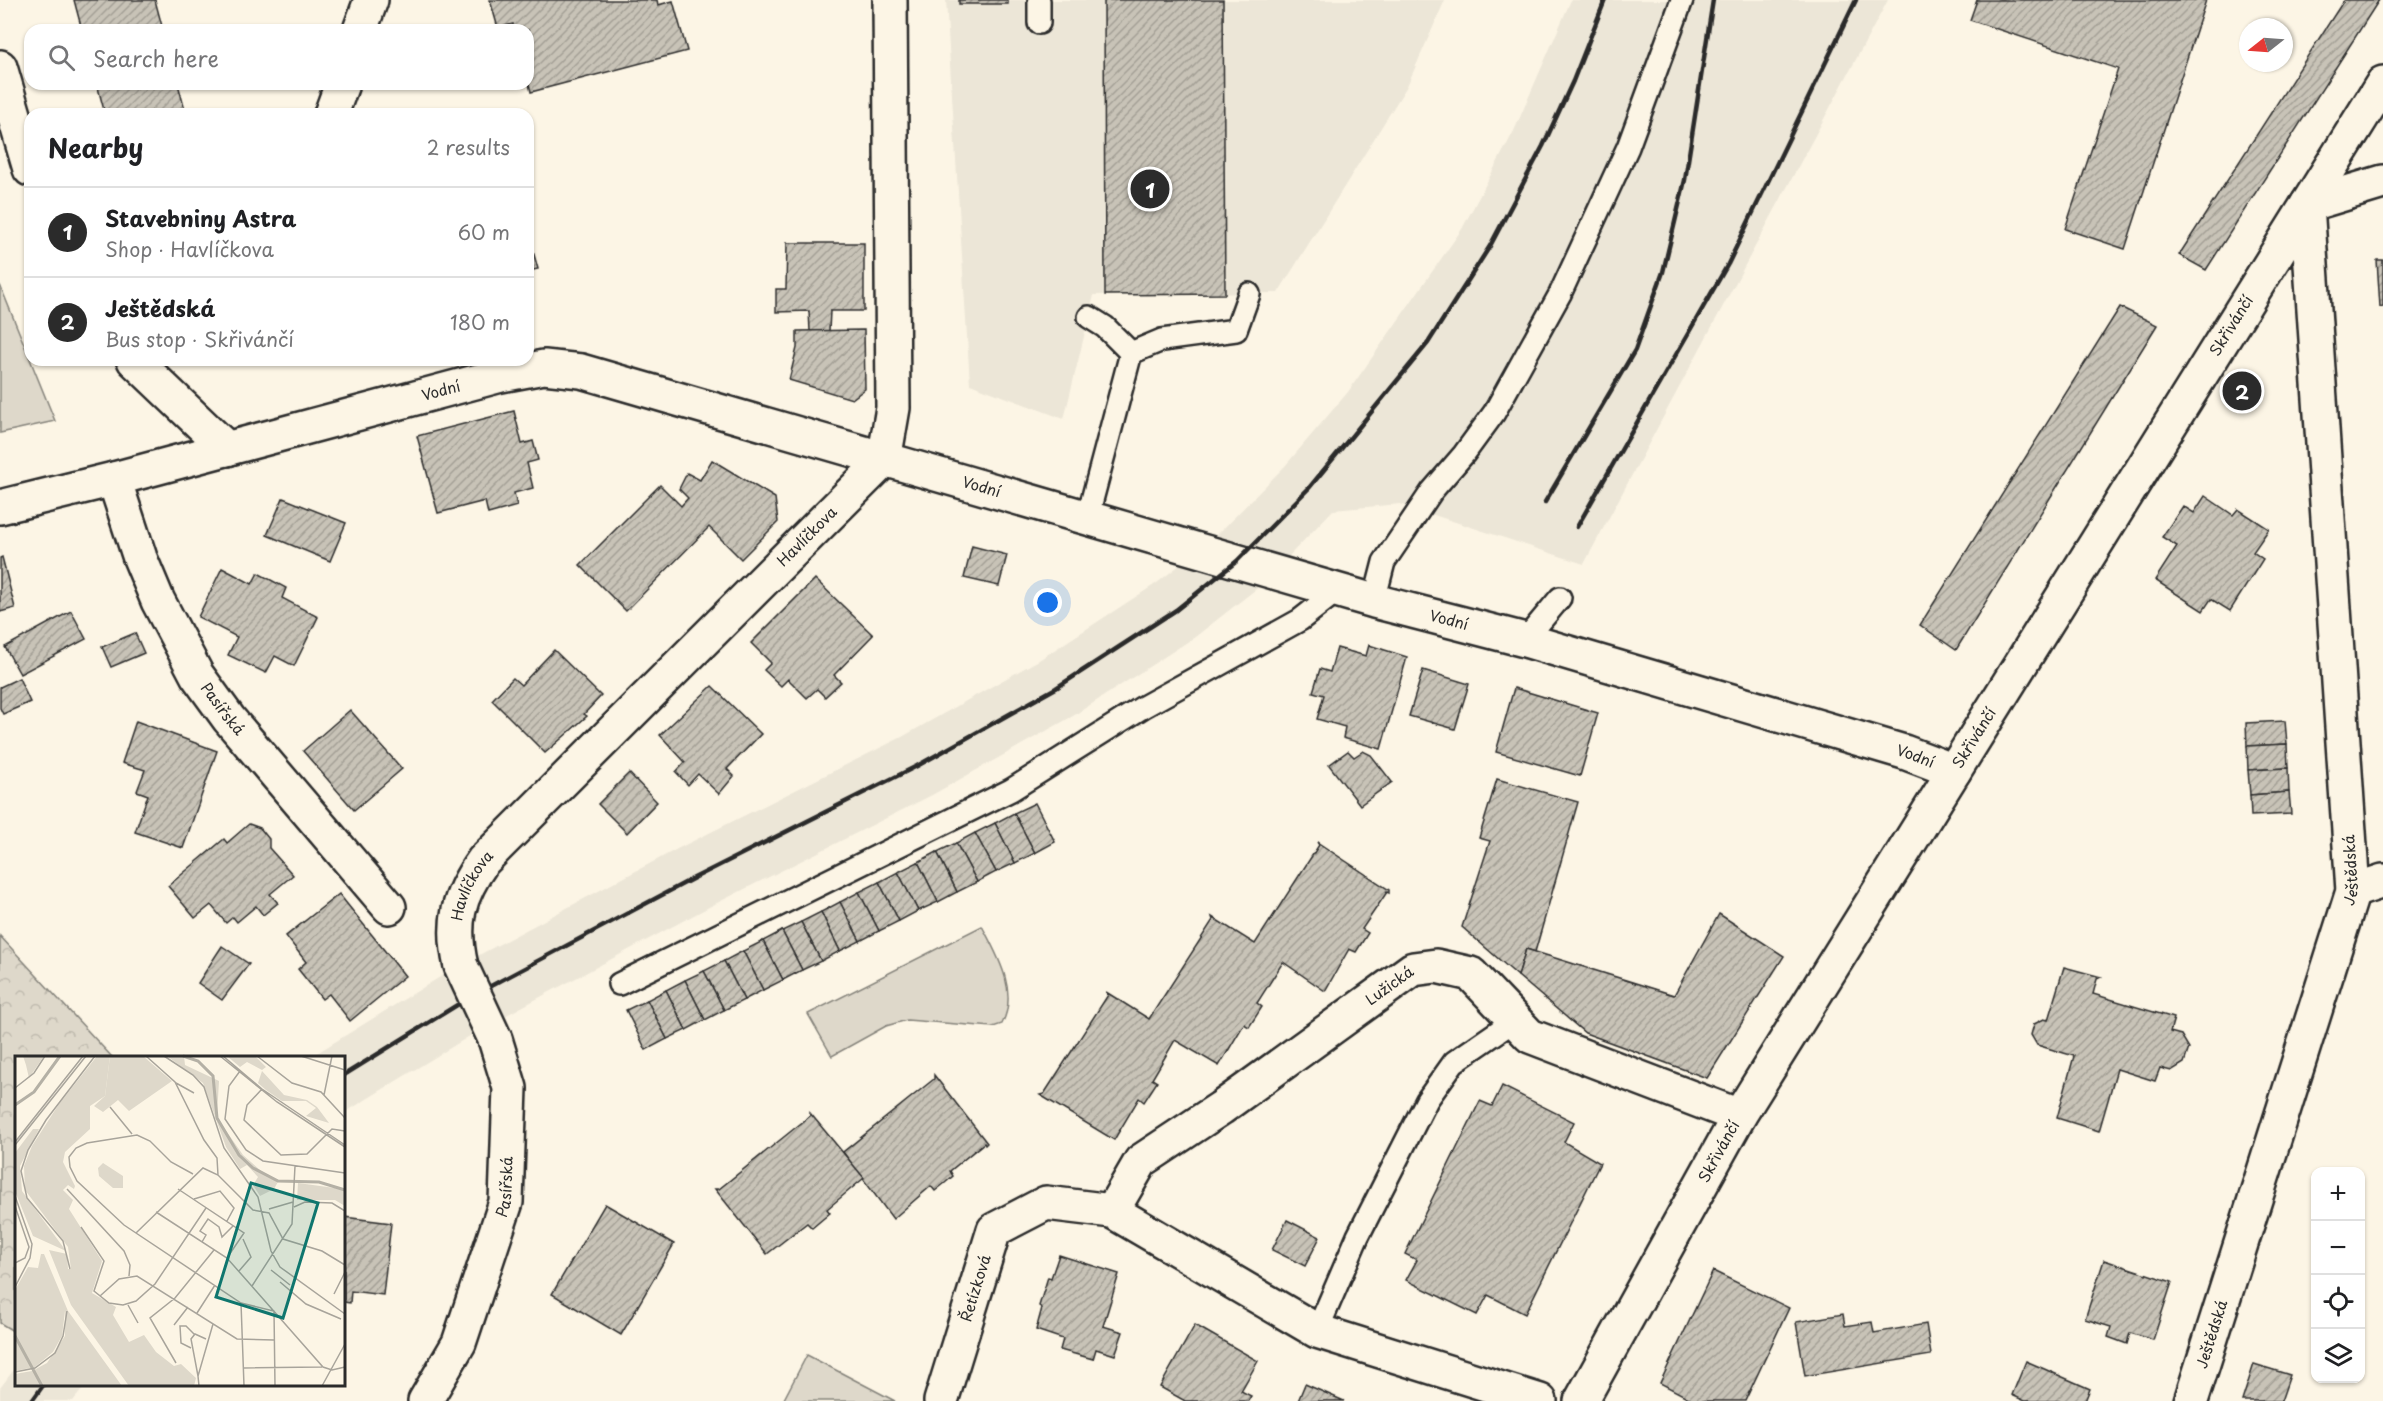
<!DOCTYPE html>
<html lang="en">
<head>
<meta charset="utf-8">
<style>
	:root { --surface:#fff; --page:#f6f6f6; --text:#202124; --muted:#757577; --line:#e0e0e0; --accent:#2b2b2b }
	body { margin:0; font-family:"Playpen Sans",sans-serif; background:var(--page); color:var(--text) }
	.controls { position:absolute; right:18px; bottom:18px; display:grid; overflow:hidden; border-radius:12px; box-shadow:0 2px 4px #0004 }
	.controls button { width:54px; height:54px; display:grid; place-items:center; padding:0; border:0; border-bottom:2px solid var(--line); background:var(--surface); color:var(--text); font:30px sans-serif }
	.compass { position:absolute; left:2239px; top:18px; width:54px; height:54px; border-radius:50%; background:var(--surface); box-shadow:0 2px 4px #0004; rotate:253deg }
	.you { position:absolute; left:1048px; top:603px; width:21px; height:21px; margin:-15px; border:4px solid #fff; border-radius:50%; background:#1a73e8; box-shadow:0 0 0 9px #1a73e833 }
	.badge { display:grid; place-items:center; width:39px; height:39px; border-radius:50%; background:var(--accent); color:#fff; font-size:20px; font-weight:700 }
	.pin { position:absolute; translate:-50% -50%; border:3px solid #fff; box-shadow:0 2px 6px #0006 }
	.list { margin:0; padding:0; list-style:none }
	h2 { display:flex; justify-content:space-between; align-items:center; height:78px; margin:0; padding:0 24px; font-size:26px }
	h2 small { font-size:20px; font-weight:400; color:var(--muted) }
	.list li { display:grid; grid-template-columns:39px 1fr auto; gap:18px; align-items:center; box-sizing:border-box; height:90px; padding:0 24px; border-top:2px solid var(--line) }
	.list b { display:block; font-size:22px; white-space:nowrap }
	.list p { margin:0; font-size:20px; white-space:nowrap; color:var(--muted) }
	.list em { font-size:20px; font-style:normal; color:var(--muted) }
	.icon { flex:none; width:33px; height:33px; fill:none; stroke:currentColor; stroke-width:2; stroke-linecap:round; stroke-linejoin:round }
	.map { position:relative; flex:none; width:2383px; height:1401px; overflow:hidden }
	.search { position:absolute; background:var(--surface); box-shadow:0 2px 4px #0004; left:24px; top:24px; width:510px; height:66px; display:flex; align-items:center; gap:15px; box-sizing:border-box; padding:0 21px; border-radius:18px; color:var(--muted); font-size:22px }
	.panel { position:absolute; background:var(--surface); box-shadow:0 2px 4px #0004; left:24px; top:108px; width:510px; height:258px; border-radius:18px }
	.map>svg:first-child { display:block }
	.built { fill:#ece6d7 }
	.forest { fill:url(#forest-crowns); stroke:#84827a; stroke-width:1.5 }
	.green { fill:#ded8ca; stroke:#84827a; stroke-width:1.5 }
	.building { fill:url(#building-hatch); stroke:#2b2b2b; stroke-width:1.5 }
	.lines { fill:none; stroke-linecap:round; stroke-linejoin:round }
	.lane-casing { stroke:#2b2b2b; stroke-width:26 }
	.street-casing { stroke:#2b2b2b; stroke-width:38 }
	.lane { stroke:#fcf5e5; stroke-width:21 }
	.street { stroke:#fcf5e5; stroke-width:33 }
	.rail { stroke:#2b2b2b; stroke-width:4.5 }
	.street-bridge-casing { stroke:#2b2b2b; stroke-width:38; stroke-linecap:butt }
	.street-bridge { stroke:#fcf5e5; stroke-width:33 }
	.labels { text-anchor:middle; stroke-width:6; stroke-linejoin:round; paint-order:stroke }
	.street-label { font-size:15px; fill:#2b2b2b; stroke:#fcf5e5 }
	.inset-river { fill:none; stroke:#b4b0a5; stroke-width:3 }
	.inset-road { fill:none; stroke:#a8a49b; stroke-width:1.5 }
	.view { fill:#0f766e; fill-opacity:0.15; stroke:#0f766e; stroke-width:3 }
	.inset-edge { fill:none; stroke:#2b2b2b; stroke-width:3 }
</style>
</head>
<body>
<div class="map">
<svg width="2383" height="1401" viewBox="0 0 2383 1401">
	<defs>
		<pattern id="forest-crowns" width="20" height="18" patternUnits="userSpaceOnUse" patternTransform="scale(1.5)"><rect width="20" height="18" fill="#ded8ca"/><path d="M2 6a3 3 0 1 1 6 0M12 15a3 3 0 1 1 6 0" fill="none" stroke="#bfbaae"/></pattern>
		<pattern id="building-hatch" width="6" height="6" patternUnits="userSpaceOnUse" patternTransform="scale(1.5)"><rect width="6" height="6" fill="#c8c3b7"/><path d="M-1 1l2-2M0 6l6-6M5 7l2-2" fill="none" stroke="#a39f95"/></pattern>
	</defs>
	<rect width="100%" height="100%" fill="#fcf5e5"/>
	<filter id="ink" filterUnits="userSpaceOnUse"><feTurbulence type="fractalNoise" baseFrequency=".0167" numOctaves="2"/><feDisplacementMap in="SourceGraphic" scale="12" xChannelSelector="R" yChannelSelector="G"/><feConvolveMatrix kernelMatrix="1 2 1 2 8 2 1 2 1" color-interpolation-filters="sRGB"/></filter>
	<g filter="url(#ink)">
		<g class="built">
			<path d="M946,0H1445L1407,86L1278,293L1094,295L1064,419L970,384Z"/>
			<path d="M1571,0H1888L1584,564L1400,504L1333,510L1260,586L1195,637L1073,716L932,795L709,907L486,1026L344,1113V1058H309L453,969L679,848L902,737L1039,660L1157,583L1215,537L1285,466L1348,392L1462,229L1514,131Z"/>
			<path d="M16,1367V1384L86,1385L73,1401H0V1388Z"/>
		</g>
		<path class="forest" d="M0,936L112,1057L16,1058V1333L0,1323Z"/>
		<g class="green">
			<path d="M0,285L55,421L0,433Z"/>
			<path d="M982,926C997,955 1019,991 1002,1024L993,1027L907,1020L886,1026L832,1056L808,1014Z"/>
			<path d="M807,1355L895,1401H783Z"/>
		</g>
		<g class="building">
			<path d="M74,0H155L163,30H82Z"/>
			<path d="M490,0H657L658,5L673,1L687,51L531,92L528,80V30H514L513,24L498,28Z"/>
			<rect x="959" y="0" width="49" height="4"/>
			<path d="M1104,0H1223L1225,294L1105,295Z"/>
			<path d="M1977,0H2206L2125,249L2065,229L2118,69L1970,20Z"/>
			<path d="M2344,0H2379L2206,270L2179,255Z"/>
			<path d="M97,84H178L186,114H105Z"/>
			<path d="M528,233L538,269L528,271Z"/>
			<path d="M787,243H864V311H830L829,331H810L809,311L776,312V289H786Z"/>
			<path d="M2377,260H2383V306L2380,307Z"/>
			<path d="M2120,307L2157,325L1956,650L1920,625Z"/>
			<path d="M864,330L865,389L852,399L789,380L797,348V331Z"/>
			<path d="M514,411L522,444L533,441L538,460L527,463L533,488L514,493L517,506L488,514L485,501L438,513L417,436Z"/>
			<path d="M712,460L775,498L778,522L741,559L709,527L626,611L580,565L660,485L681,506L688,498L679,489L687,473L700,480Z"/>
			<path d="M2205,496L2233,515L2238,509L2269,529L2253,552L2263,559L2230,611L2211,599L2203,611L2155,580L2177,546L2162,537L2183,506L2194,513Z"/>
			<path d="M283,498L346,523L330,561L267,535Z"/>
			<path d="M972,546L1007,555L999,586L964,578Z"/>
			<path d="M2,557L15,608L0,612V558Z"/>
			<path d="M222,568L252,584L258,573L286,588L282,598L318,617L294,666L275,656L266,673L228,655L237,637L198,617Z"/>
			<path d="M815,579L873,635L834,675L841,682L825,697L817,689L807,698L788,679L781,686L764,670L771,663L751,643Z"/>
			<path d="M71,611L86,639L20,674L5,647Z"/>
			<path d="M135,633L144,653L111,667L102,647Z"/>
			<path d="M1369,645L1407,657L1381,749L1343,738L1345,727L1317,719L1324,695L1313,692L1320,669L1330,672L1337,648L1366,656Z"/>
			<path d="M554,650L601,696L584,714L587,716L545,753L492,700L513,678L521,685Z"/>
			<path d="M1423,670L1469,684L1455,729L1409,716Z"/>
			<path d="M19,678L30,702L3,714L0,708V687Z"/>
			<path d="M712,686L761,734L727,769L734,776L719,794L698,774L688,785L676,772L685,762L660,735Z"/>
			<path d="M1514,688L1598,713L1580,776L1496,752Z"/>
			<path d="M350,710L402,769L354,810L303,751Z"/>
			<path d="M136,721L217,751L183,848L135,832L148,795L137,791L145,770L122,763Z"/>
			<path d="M2285,721L2287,744L2247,746L2246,723Z"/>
			<path d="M2287,744L2288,768L2248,770L2247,746Z"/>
			<path d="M1348,751L1354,757L1363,751L1371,755L1392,782L1360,805L1329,765Z"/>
			<path d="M2288,768L2289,792L2250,795L2248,770Z"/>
			<path d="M629,773L657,802L627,833L598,804Z"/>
			<path d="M1497,779L1578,802L1535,952L1526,949L1518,976L1462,927L1490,841L1479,838Z"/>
			<path d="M2289,792L2291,814L2251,816L2250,795Z"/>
			<path d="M1035,803L1055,842L1035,853L1014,813Z"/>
			<path d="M1014,813L1035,853L1015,863L995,823Z"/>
			<path d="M995,823L1015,863L996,872L975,833Z"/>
			<path d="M249,824L260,828L269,839V848L293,875L270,894L278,903L263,915L256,906L237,922L233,917L226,923L211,905L195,918L168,886L224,839L227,843Z"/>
			<path d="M975,833L996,872L977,882L956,843Z"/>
			<path d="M1317,842L1389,890V893L1387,892L1362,929L1368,933L1356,952L1349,949L1325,991L1283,962L1257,1003L1262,1007L1249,1027L1244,1024L1219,1066L1175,1040L1152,1079L1157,1082L1144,1102L1139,1098L1114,1140L1040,1095L1044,1094L1108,995L1106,992L1149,1019L1213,920L1212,917L1255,944L1319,845Z"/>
			<path d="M956,843L977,882L957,892L937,852Z"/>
			<path d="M937,852L957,892L938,902L918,862Z"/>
			<path d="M918,862L938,902L918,911L898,872Z"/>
			<path d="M898,872L918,911L899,921L879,882Z"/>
			<path d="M879,882L899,921L879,931L859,892Z"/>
			<path d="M859,892L879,931L860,941L840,902Z"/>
			<path d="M339,894L405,976L350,1021L329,994L322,999L298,969L306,962L286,936Z"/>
			<path d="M840,902L860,941L840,951L821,912Z"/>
			<path d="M821,912L840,951L821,961L801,922Z"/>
			<path d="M1719,914L1784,956L1707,1078L1585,1033L1518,976L1526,949L1674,995Z"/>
			<path d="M801,922L821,961L802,970L782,931Z"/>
			<path d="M782,931L802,970L783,980L763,941Z"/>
			<path d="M763,941L783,980L763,990L743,951Z"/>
			<path d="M222,946L249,964L222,1000L198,983Z"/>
			<path d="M743,951L763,990L744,1000L724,961Z"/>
			<path d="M724,961L744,1000L724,1010L704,971Z"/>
			<path d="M2064,967L2101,977L2097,979L2093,994L2174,1018L2170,1032L2181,1035L2189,1048L2184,1063L2171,1071L2160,1068L2155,1081L2117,1069L2099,1131L2057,1118L2074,1056L2037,1045L2031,1035L2034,1024L2044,1019L2048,1020Z"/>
			<path d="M704,971L724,1010L705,1020L685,980Z"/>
			<path d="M685,980L705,1020L686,1030L666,990Z"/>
			<path d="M666,990L686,1030L667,1039L647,1000Z"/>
			<path d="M647,1000L667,1039L646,1050L626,1010Z"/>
			<path d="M934,1075L987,1143L985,1145L984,1143L950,1171L953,1176L945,1183L935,1191L931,1186L893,1219L843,1152L934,1079Z"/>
			<path d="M1502,1086L1574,1122L1564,1142L1600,1163L1525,1314L1488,1295L1477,1315L1406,1280L1417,1260L1405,1254L1480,1101L1492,1106Z"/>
			<path d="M810,1113L864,1178L827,1209L830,1213L812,1228L807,1223L767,1254L715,1189H719L810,1116Z"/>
			<path d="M605,1204L674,1244L621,1335L552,1294Z"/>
			<path d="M344,1217L391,1223L383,1295L351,1291L350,1303L344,1302Z"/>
			<path d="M1287,1220L1320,1237L1305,1266L1272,1250Z"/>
			<path d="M1059,1255L1119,1274L1103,1326L1123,1332L1115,1355L1096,1349L1093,1359L1060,1350L1063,1339L1036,1330L1042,1308L1039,1306L1048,1277L1051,1278Z"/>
			<path d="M2104,1260L2172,1282L2153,1340L2130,1333L2127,1344L2108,1337L2111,1327L2085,1319Z"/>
			<path d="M1713,1271L1789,1308L1745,1401H1688L1689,1398L1660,1383Z"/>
			<path d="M1843,1314L1845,1326L1872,1322L1874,1333L1926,1324L1931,1355L1805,1376L1796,1322Z"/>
			<path d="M1195,1325L1258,1361L1241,1391L1251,1396L1248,1401H1185L1160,1387Z"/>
			<path d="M2026,1361L2090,1389L2085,1401H2025L2012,1395Z"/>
			<path d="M2254,1364L2290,1375L2281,1401H2242Z"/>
			<path d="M1305,1384L1344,1401H1298Z"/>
		</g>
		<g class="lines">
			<defs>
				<g id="lane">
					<path d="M1039,23V0"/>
					<path d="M1089,317L1105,327L1131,353"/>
					<path d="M1087,519L1131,353L1162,340L1236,330L1249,294"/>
					<path d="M1374,601L1384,562L1432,491L1464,454L1494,413L1560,294L1628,147L1682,0"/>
					<path d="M1525,640L1560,598"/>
					<path d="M619,984L1011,790L1143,707L1300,620L1337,591"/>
					<path d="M1317,1331L1358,1236L1427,1100L1454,1062L1515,1020"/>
				</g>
				<g id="street">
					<path d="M360,30L371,0"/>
					<path d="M0,67L30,169"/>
					<path d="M331,114L342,84"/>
					<path d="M134,360L227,449"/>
					<path id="s1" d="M114,479L140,558L158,601L197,675L229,719L389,907"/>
					<path id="s2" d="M0,507L114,479L501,375L544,367L581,371L1374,601L1525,640L1904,752L1954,771"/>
					<path d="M2353,891L2383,881"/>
					<path id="s3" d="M461,966C451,923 458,896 483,861L884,460L893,408L890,0"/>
					<path id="s4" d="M1112,1211L1141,1161L1221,1108L1413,969L1436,966L1471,974L1530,1036L1739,1116"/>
					<path id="s5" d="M425,1401L459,1343L506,1202L510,1088L495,1039"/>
					<path id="s6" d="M941,1401L994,1230L1046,1203L1112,1211L1317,1331L1540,1401"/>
					<path id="s7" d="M1581,1401L1739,1116L2383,83"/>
					<path id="s8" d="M2191,1401L2353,891L2307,205L2383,182"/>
				</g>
			</defs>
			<use href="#lane" class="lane-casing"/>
			<use href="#street" class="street-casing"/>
			<use href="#lane" class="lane"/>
			<use href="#street" class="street"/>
			<g class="rail">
				<path d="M1545,502L1635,350L1663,272L1685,180L1713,0"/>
				<path d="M1577,527L1728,264L1856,0"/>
				<path d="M344,1075L470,997L694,878L917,766L1056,688L1176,610L1237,561L1309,488L1428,343L1490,246L1543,146L1573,81L1605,0"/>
				<path d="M32,1401L44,1384"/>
			</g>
			<defs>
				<path id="street-bridge" d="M461,966L495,1039"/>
			</defs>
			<use href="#street-bridge" class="street-bridge-casing"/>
			<use href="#street-bridge" class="street-bridge"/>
		</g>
	</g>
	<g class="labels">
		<g class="street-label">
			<text dy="5" stroke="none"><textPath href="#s7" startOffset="1257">Skřivánčí</textPath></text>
			<text dy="5" stroke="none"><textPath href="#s2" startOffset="456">Vodní</textPath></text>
			<text dy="5" stroke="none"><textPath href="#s2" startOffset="1016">Vodní</textPath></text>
			<text dy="5" stroke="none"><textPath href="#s3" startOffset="570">Havlíčkova</textPath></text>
			<text dy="5" stroke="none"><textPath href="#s2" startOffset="1502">Vodní</textPath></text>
			<text dy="5" stroke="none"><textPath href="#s1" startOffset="256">Pasířská</textPath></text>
			<text dy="5" stroke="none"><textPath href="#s7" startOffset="771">Skřivánčí</textPath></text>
			<text dy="5" stroke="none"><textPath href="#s2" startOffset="1988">Vodní</textPath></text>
			<text dy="5" stroke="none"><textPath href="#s8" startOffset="556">Ještědská</textPath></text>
			<text dy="5" stroke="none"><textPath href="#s3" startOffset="84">Havlíčkova</textPath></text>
			<text dy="5" stroke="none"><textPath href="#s4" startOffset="362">Lužická</textPath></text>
			<text dy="5" stroke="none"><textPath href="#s7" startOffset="285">Skřivánčí</textPath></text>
			<text dy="5" stroke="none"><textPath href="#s5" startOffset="231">Pasířská</textPath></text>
			<text dy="5" stroke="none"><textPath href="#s6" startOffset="118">Řetízková</textPath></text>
			<text dy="5" stroke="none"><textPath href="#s8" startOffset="70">Ještědská</textPath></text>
		</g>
	</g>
	<g transform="translate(15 1056)">
		<rect width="330" height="330" fill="#fcf5e5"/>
		<path d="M247,15L269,39L292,44L302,51L314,67L291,60L301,52L291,45H267L251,34L243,27Z" fill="#ded8ca"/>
		<path d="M8,0H29L14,22L11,9ZM82,0H95L90,40L75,50V73L50,96L48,106L60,130L59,133L53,129L48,134L58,144L54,153L87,205L77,237L101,251L98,259L114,286L129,279L141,296L159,310L166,308L181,322L179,330H114L56,249L34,194L52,198L53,213H56L53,191L10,134L9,110L17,90L44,48ZM152,0H169L170,9L204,25L202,60L207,69L228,99L253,121L264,124L259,133L245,140L238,129L243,121L232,109L225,113L211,91L188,27ZM212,0H240L251,11L247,14L232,6L225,11ZM18,73H24L5,110L7,135L51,195L18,180L0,135V97ZM26,198H29L53,255L107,330H0V318L17,315L32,307L50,280V255L47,280L38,296L20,311L0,315V234L13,211L23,212Z" fill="#ded8ca"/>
		<path d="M95,0H128L157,25L114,55L103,44L88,56L79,50L90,40ZM88,107L108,120V132H98L84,120L83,112ZM283,127L327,133L330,135V150L320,144H282Z" fill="#ded8ca"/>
		<path class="inset-river" d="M168,0L183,5L198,20L202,62L224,99L238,112L263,125L304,126L330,134M0,49L19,36L45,0M0,280L27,330"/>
		<path class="inset-road" d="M131,0L160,26L189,84L202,102L203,119M149,0L178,19L189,31L209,92L243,141L256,195L265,211L330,258M205,0L262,46L330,91M208,0L247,33L330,89M242,0L277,27L306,36L330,62M286,0L330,14M225,15L214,30L210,63L231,94L248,105L330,117M161,27L179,37M0,32L19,17L30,0M247,33L232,49L229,64L266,99L292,98L317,73L330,75M309,39L317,0M95,51L117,78M0,86L68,0M0,89L71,0M178,118L156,106L135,85L122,79L72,87L61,92L54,101L55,111L62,125L109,169L226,247L259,255L260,330M52,133L109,195L115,209L114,220M163,133L229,177L212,202M0,140L17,188L15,202L0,231M179,143L205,135L219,152L212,165M0,150L14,191L10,202L0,207M279,151L290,146L317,147L330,155M254,153L278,146M141,156L212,202L308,311L317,314L330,311M66,171L89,205L79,235L94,247L108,249L121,245L140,228L191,152M121,177L188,112L203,119L238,154L254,157L268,183L307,195L330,209M187,186L191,179L185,175L193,163L204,171L207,181L218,170M55,213L48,185L12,142L6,115L13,94L31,64L80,0M256,214L275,229M224,215L236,201L228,183M265,226L291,248L326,263M237,230L277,168L280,110M319,238L330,216M85,240L104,223L122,220L222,283L259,284M226,247L229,330M113,249L123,267M182,257L200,229M159,269L173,251M176,292L166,287L165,270H171L179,278M161,307L135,262L160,242L199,194M228,312L307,311M0,316L20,312L40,297L48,280L52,255M183,320L176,283L180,278L191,283M184,330L183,320L198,268M307,330L330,288"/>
		<path class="view" d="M236,127L303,147L268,262L201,241Z"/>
		<rect width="330" height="330" class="inset-edge"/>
	</g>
</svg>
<div class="controls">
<button>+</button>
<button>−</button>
<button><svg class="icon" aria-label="locate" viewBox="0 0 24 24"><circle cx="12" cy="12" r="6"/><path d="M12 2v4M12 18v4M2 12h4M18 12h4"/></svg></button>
<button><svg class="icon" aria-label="layers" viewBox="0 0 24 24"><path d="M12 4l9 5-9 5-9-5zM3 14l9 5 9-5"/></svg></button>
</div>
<svg class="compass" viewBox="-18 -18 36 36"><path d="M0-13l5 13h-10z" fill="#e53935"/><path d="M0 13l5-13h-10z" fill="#757577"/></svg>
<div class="you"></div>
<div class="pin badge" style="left:1150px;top:189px">1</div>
<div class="pin badge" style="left:2242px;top:391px">2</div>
<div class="search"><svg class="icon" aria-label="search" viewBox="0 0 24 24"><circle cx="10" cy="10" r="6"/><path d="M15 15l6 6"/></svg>Search here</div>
<section class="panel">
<h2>Nearby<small>2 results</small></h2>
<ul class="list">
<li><span class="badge">1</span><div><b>Stavebniny Astra</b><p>Shop · Havlíčkova</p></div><em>60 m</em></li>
<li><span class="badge">2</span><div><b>Ještědská</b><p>Bus stop · Skřivánčí</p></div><em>180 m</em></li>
</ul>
</section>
</div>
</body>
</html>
